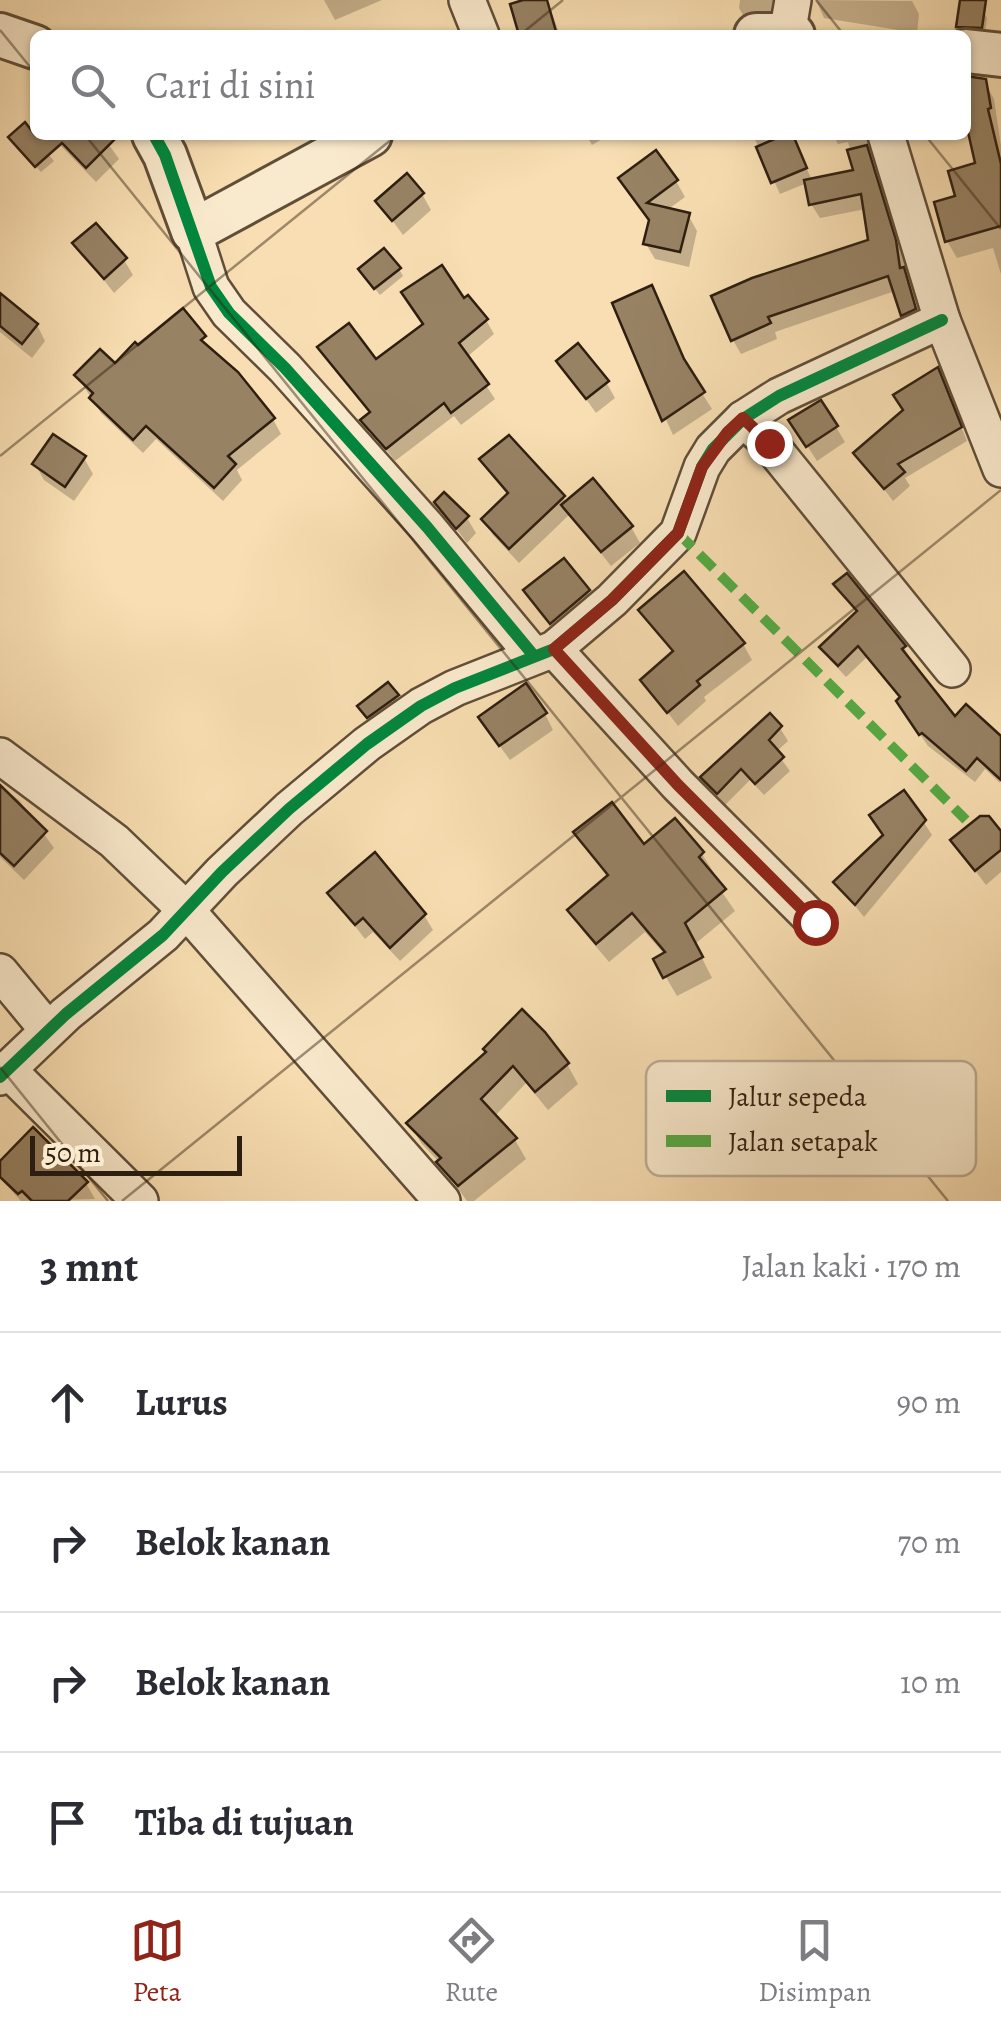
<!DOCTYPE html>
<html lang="id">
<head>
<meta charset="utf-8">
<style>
	:root { --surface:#fff; --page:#f2f2f3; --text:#2b2b33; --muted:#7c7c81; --line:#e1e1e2; --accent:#8f2418 }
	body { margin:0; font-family:Alegreya,serif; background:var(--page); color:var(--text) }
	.scale { position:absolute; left:30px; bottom:25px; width:212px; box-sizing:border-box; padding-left:10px; border:5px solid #2e1e10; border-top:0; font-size:28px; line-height:35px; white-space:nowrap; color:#2e1e10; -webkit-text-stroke:8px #faeacd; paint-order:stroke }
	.stop { position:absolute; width:30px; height:30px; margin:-22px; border:8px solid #8f2418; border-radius:50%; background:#fff }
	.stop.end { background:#8f2418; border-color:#fff; box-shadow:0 2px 10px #0008 }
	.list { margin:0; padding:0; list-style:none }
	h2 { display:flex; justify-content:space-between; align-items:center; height:130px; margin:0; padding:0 40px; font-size:42px }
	h2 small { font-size:32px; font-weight:400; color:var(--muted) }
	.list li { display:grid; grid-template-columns:65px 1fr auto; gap:30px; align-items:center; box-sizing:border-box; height:140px; padding:0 40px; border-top:2px solid var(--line) }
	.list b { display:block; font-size:38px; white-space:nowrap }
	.list em { font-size:32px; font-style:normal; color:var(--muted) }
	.icon { flex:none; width:55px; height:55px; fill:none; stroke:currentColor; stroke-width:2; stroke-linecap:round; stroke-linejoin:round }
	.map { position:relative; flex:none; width:1001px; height:1201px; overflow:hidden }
	.search { position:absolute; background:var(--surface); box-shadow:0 2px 8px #0004; left:30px; right:30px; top:30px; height:110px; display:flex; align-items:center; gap:25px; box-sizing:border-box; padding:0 35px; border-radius:15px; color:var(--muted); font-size:38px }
	.sheet { height:690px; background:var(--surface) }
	nav { display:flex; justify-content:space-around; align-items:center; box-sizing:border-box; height:140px; border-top:2px solid var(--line); background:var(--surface); font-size:28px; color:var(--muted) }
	nav a { display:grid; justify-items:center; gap:5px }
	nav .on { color:var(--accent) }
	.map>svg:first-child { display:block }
	.shadow { fill:#0003 }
	.building { fill:#978264; stroke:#2e1e10; stroke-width:2.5 }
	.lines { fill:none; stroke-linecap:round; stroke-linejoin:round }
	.minor-casing { stroke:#604e38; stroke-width:40 }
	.tertiary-casing { stroke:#604e38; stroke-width:48 }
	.minor { stroke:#faeacd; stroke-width:35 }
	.tertiary { stroke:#faeacd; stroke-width:42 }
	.quiet { stroke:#54aa42; stroke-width:10; stroke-dasharray:20 10; stroke-linecap:butt }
	.cycleway-casing { stroke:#faeacd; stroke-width:19 }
	.cycleway { stroke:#00873e; stroke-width:12 }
	.route { stroke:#8f2418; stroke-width:12 }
	.ticks { fill:none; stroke:#2e1e10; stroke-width:2.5; stroke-opacity:0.45 }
	.key { fill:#faeacd; stroke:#bdad94; stroke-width:2.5 }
	.key-label { font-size:28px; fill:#2e1e10 }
</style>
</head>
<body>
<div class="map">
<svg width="1001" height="1201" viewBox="0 0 1001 1201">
	<rect width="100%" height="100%" fill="#f8deb2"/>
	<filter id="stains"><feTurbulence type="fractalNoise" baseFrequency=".002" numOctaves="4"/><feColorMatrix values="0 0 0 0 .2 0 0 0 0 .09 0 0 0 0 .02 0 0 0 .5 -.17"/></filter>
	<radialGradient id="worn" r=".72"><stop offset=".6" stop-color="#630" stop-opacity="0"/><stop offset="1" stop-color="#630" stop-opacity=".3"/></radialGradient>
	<g class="shadow">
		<path d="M324,0H382L335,20Z"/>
		<path d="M532,0H547L560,35H521Z"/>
		<path d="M740,0H789L778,25L748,24L739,8Z"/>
		<path d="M816,0L912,1L919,14L917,33L824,18Z"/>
		<path d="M959,8L983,11L987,18L985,34L959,33L955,26Z"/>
		<path d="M984,81L994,99L1001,146V274L993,248L957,258L947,241L959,198L978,164L966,85Z"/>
		<path d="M24,126L54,161L41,172L15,144Z"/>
		<path d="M55,135H102L119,159L96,182L61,146Z"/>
		<path d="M586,135H609L592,145Z"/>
		<path d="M753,135H791L812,180L856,172L848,142L838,144L833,135H875L873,158L923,324L912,329L895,291L775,332L777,339L741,354L733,340L871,242L866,209L820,218L811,204L807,183L780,194Z"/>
		<path d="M676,181L685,197L667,210L688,215L697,231L689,267L655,259L646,244L651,222L631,194Z"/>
		<path d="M422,194L431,210L403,235L378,201Z"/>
		<path d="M76,244L124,260L133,275L114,293Z"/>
		<path d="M399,269L403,276L380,295L365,277Z"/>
		<path d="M0,297L37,325L45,341L32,358L0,332Z"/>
		<path d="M463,302L486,320L494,334L467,357L495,399L461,425L454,416L395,461L363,420L371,414L320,348L375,362Z"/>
		<path d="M615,305L689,373L712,409L673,435Z"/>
		<path d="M182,312L213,354L273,419L281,434L237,470L242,480L223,501L156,439L143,453L101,413L77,376L115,367Z"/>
		<path d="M559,361L606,382L615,398L596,413Z"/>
		<path d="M944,384L967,441L905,478L910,486L893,501L857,453Z"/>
		<path d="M836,427L845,442L817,461L801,436Z"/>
		<path d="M84,458L93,474L74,501L44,480L35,464Z"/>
		<path d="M483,459L563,497L566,503L631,527L640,543L611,566L570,514L519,563L493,535L484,519L508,495Z"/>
		<path d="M444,495L467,518L476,533L467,543L437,503Z"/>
		<path d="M564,561L597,607L560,638L526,591Z"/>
		<path d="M641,611L743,644L752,660L704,697L706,701L678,726L643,680L674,654Z"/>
		<path d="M856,615L904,647L911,660L909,662L955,719L1001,739L1000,783L985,769L975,782L928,746L906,714L901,699L867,657L846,677L830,660L822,647Z"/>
		<path d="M387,685L406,712L370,722L361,707Z"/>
		<path d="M545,714L553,730L510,760L490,733Z"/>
		<path d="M780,728L788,741L776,752L790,771L764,795L750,780L725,805L703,777Z"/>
		<path d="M0,786L19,800L54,848L24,880L0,857Z"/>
		<path d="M985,815L1001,835V872L986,885L953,841Z"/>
		<path d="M923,821L932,835L864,917L836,882L885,837Z"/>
		<path d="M577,832L644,848L702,854L714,873L711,876L735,911L695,944L712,978L677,996L656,960L665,955L645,932L609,962L582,930L571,910L608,878Z"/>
		<path d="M330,894L424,915L433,930L400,961L373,932L365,939Z"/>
		<path d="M489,1053L567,1064L578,1084L548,1110L526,1083L494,1117L515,1140L526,1159L474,1201H467L438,1161L421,1143L410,1124Z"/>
		<path d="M0,1165L86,1183L95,1199L21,1201L0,1178Z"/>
	</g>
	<g class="building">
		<path d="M523,0H547L557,35H519L510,4Z"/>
		<path d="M960,0H986L982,28L956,27Z"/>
		<path d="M966,76L986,79L991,108L988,109L1001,164V226L945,242L934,202L955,196L948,171L975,163L966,123Z"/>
		<path d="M25,122L35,135H119L86,168L62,143L35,167L8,137Z"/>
		<path d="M784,135H793L807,168L771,183L756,147Z"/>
		<path d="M867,145L896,240L900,268L904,267L916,309L901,316L888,276L768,317L771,323L731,341L711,296L752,278L868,240L861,194L809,205L804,180L853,170L847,150Z"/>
		<path d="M656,150L678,180L647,203L690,213L680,252L643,244L649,220L618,178Z"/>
		<path d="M407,173L424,193L392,221L375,201Z"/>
		<path d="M96,223L127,258L104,279L72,243Z"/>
		<path d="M384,248L401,268L374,289L358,269Z"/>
		<path d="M442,265L464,298L468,295L488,319L459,343L489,384L451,413L444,403L386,449L360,420L370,412L317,347L349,323L376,359L423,324L401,292Z"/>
		<path d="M652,285L684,359L705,392L662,421L612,303Z"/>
		<path d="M0,293L38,324L22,344L0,326Z"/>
		<path d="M183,308L206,336L201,340L238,372L275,418L228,456L236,464L214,488L146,426L133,440L89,398L93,393L74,375L100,349L115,363L135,342L138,345Z"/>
		<path d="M578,343L609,381L586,399L556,361Z"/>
		<path d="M938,367L962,427L898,464L905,472L884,489L853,453L903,410L893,395Z"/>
		<path d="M821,400L838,426L806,447L788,420Z"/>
		<path d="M53,434L86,456L65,487L32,464Z"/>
		<path d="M509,435L565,496L509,549L481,519L508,493L479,459Z"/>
		<path d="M593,478L633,526L601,552L561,505Z"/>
		<path d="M444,492L469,516L456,529L434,502Z"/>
		<path d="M564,558L590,590L550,624L523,590Z"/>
		<path d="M684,571L745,643L697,681L700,685L667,713L640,680L673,651L638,610Z"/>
		<path d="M847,573L906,646L902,649L955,716L966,704L1001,736V780L977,758L966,771L922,733L919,735L896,701L900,697L858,646L838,666L819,647L857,611L833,584Z"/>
		<path d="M388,682L399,695L367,718L357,706Z"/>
		<path d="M526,683L547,713L499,746L478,717Z"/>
		<path d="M770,713L782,726L769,740L784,757L755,784L741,769L717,794L700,777Z"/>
		<path d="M0,785L47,831L14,866L0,853Z"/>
		<path d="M904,790L926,820L855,905L833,882L883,835L869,815Z"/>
		<path d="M612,802L644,844L675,818L704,852L699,857L726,889L685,923L703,957L663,978L653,959L665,952L632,913L596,944L567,910L608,875L573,832Z"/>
		<path d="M980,816H989L1001,831V850L975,871L950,840Z"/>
		<path d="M375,852L426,914L390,948L363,918L355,925L327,893Z"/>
		<path d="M522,1009L545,1032L569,1063L535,1092L513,1066L481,1099L517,1138L458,1186L436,1162L441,1158L406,1123L486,1052L483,1049Z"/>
		<path d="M33,1127L88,1182L68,1201H32L22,1191L18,1194L0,1177V1161Z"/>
	</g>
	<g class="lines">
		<defs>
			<g id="minor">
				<path d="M467,0L481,35"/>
				<path d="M787,35L793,0"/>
				<path d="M886,135L942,320L1001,469"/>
				<path d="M193,231L211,287L229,313L285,368L427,527L534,656"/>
				<path d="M743,419L769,443L952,669"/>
				<path d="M554,649L678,785L815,922"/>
				<path d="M0,756L114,841L187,911L442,1201"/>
				<path d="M0,972L48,1030"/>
				<path d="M7,1069L140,1201"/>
				<path d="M0,1077L66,1014L163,935L222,872L289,809L367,744L421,706L455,688L554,649L612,600L678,533L702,467L713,449L743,419L779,396L942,320"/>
			</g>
			<g id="tertiary">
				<path d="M0,35L35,47"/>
				<path d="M756,35H793"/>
				<path d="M966,51L1001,55"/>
				<path d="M154,135L165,155L193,231L370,135"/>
			</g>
		</defs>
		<use href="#minor" class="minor-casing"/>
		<use href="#tertiary" class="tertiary-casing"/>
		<use href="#minor" class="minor"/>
		<use href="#tertiary" class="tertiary"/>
		<path class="quiet" d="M678,533L966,820"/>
		<defs>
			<g id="cycleway">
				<path d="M154,135L165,155L211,287L229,313L285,368L427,527L534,656"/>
				<path d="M0,1077L66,1014L163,935L222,872L289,809L367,744L421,706L455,688L554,649L612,600L678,533L702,467L713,449L743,419L779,396L942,320"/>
			</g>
		</defs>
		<use href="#cycleway" class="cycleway-casing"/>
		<use href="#cycleway" class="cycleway"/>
	</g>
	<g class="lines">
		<path class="route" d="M769,443L743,418L727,433L702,467L678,533L612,600L554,649L678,785L815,922"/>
	</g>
	<path class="ticks" d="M816,0L844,35M0,30L35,73M520,35L563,0M85,135L948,1201M925,135L1001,229M0,456L397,135M0,1067L108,1201M122,1201L1001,490"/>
	<rect x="646" y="1061" width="330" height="115" rx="15" class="key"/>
	<rect x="666" y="1090" width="45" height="12" fill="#00873e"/>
	<rect x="666" y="1135" width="45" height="12" fill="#54aa42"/>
	<g class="key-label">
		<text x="728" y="1106">Jalur sepeda</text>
		<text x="728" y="1151">Jalan setapak</text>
	</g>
	<rect width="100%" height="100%" filter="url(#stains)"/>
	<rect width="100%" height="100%" fill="url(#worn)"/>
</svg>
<div class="scale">50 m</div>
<div class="stop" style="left:815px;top:922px"></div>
<div class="stop end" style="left:769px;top:443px"></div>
<div class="search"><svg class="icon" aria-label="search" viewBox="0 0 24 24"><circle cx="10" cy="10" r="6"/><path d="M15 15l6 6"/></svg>Cari di sini</div>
</div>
<section class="sheet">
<h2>3 mnt<small>Jalan kaki · 170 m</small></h2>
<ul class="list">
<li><svg class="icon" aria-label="ahead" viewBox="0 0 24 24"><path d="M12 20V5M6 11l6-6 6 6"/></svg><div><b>Lurus</b></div><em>90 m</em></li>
<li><svg class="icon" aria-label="right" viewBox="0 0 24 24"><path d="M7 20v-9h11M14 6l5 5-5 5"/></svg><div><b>Belok kanan</b></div><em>70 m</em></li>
<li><svg class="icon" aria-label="right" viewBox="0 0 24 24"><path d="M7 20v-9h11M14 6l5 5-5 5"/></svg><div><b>Belok kanan</b></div><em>10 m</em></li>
<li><svg class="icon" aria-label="arrive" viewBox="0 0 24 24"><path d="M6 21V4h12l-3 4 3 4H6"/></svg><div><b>Tiba di tujuan</b></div></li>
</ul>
</section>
<nav>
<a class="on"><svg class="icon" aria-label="map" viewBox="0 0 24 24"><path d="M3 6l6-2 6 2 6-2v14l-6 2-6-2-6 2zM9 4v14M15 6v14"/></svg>Peta</a>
<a><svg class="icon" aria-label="directions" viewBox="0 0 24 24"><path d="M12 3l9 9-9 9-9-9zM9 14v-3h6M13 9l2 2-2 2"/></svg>Rute</a>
<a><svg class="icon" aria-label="saved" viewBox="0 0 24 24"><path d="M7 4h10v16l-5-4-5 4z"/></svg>Disimpan</a>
</nav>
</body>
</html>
